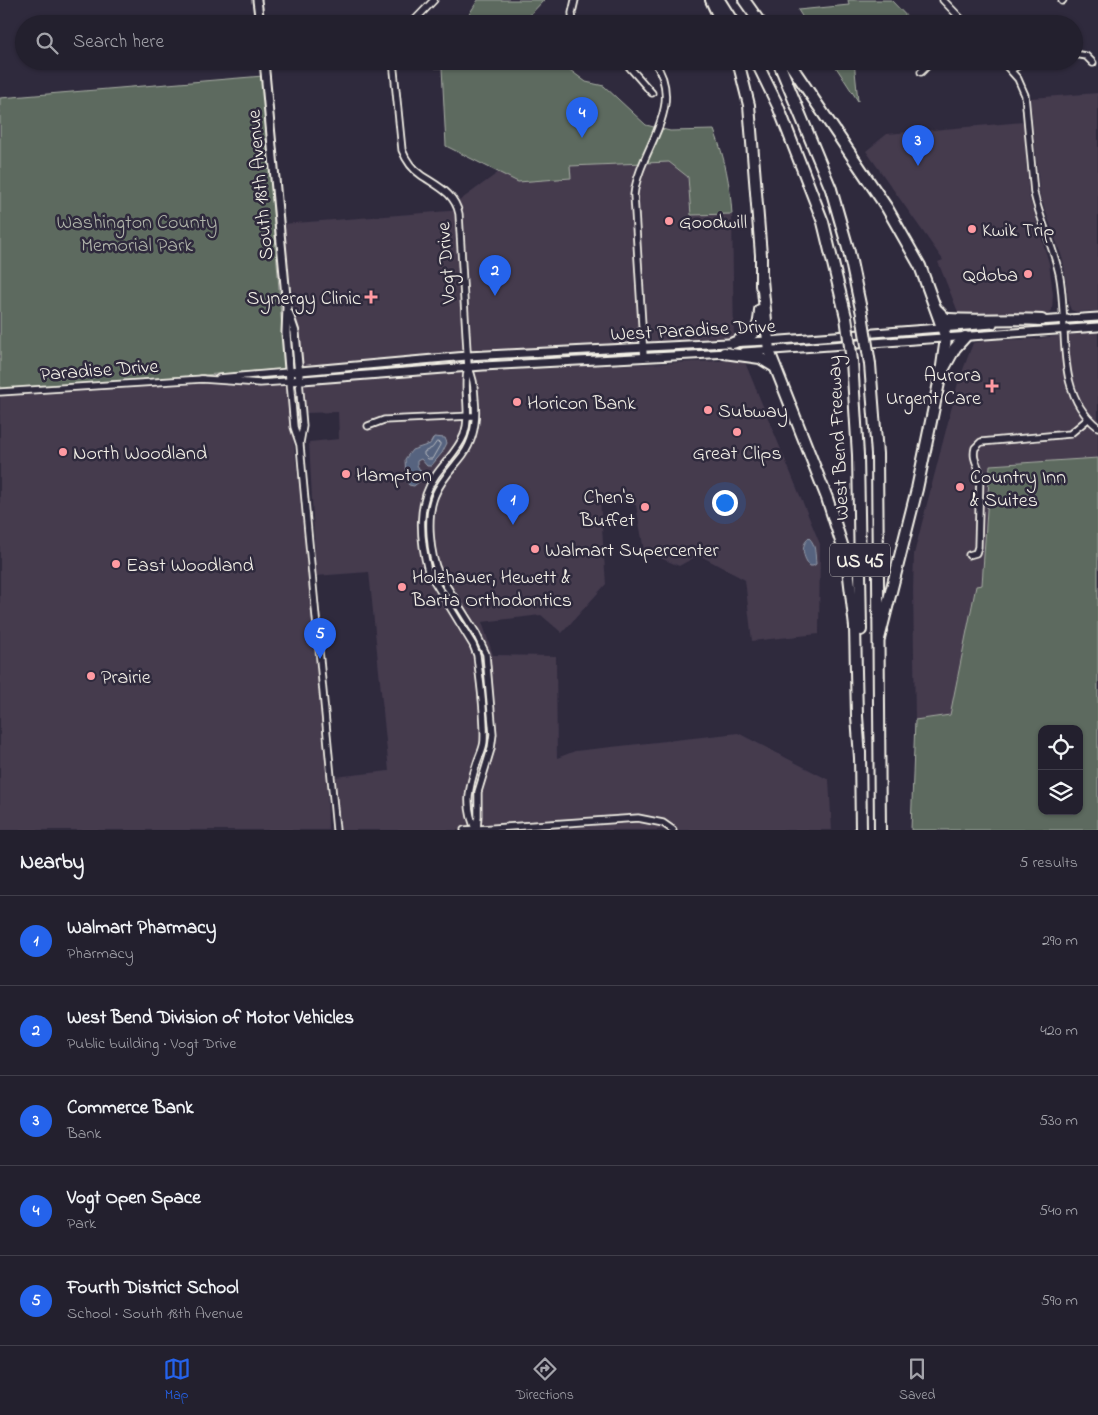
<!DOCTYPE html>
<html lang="en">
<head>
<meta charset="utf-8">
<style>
	:root { --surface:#23202e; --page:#2f2d3a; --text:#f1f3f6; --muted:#a3a3aa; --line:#403e4a; --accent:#2563eb }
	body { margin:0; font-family:"Indie Flower",sans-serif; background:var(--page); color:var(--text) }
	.controls { position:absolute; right:15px; bottom:15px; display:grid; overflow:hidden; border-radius:10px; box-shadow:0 1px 4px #0004 }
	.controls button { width:45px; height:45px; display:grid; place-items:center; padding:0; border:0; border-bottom:1px solid var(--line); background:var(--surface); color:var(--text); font:25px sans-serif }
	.you { position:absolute; left:724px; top:502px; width:18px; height:18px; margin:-12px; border:4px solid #fff; border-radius:50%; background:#1a73e8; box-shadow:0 0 0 8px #1a73e833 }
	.badge { display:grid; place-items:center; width:32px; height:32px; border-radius:50%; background:var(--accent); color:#fff; font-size:16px; font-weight:700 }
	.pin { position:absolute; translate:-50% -41px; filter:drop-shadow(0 1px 2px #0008) }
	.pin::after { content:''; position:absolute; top:26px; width:18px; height:15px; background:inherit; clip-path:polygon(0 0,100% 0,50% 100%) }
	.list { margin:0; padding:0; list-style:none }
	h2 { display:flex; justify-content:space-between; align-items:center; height:65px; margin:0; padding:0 20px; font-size:21px }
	h2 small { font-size:16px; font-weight:400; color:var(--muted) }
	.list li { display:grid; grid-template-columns:32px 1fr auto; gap:15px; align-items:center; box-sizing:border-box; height:90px; padding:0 20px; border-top:1px solid var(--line) }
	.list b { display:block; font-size:19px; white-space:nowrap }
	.list p { margin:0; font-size:16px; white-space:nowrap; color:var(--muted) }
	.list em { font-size:16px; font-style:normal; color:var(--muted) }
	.icon { flex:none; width:28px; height:28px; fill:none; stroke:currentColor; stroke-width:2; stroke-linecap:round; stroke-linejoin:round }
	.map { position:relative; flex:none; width:1098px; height:830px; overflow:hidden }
	.search { position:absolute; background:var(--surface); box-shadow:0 1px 4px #0004; left:15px; right:15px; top:15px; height:55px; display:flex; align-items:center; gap:12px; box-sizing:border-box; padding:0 18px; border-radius:28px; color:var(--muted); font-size:19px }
	.sheet { height:515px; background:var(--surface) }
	nav { display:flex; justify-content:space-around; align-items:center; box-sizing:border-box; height:70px; border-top:1px solid var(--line); background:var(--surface); font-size:14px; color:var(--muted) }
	nav a { display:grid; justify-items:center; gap:2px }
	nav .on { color:var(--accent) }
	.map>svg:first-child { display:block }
	.built { fill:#443a4e }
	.green { fill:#5d6a5f; stroke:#a8aea4; fill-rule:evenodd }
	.water { fill:#56637f; stroke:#959ca9 }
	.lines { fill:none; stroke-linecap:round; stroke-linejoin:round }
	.shore { stroke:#b5b8be; stroke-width:1 }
	.minor-casing { stroke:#f4f1e8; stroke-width:9 }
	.tertiary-casing { stroke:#f4f1e8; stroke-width:11 }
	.motorway-casing { stroke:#f4f1e8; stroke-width:14 }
	.minor { stroke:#2f2a3d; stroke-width:5.5 }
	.tertiary { stroke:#2f2a3d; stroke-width:7 }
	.motorway { stroke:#2f2a3d; stroke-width:10 }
	.motorway-bridge-casing { stroke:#f4f1e8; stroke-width:14; stroke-linecap:butt }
	.motorway-bridge { stroke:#2f2a3d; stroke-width:10 }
	.poi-dot { fill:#ff9aa2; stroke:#2f2a3d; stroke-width:2 }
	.labels { text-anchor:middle; stroke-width:5; stroke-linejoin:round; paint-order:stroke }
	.shield { fill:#2f2a3d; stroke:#b9b5b5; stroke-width:1 }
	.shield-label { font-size:19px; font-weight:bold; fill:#f4f1e8 }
	.street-label { font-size:20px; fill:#f4f1e8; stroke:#2f2a3d }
	.park-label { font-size:20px; fill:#b0b4aa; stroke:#2f2a3d }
	.poi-label { font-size:20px; fill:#f4f1e8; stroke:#2f2a3d; text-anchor:start }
</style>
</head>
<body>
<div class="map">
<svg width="1098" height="830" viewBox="0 0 1098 830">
	<rect width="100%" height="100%" fill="#2f2a3d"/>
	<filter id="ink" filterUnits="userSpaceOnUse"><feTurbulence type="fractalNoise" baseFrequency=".02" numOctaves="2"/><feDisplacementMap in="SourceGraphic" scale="10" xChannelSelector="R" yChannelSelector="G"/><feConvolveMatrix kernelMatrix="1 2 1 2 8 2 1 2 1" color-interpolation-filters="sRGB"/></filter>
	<g filter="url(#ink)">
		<g class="built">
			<path d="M1098,93V311L1076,312L1071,310L1069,305L1063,260L1040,196L1030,98Z"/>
			<path d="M1023,122L1029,196L1049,263L1053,294L1052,310L1050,314L1046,315L960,317L938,262L943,260L866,151L887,134Z"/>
			<path d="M669,162L688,177L692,215L732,214L734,337L491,350L309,367L303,364L282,224L462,210L459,201L499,172L518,182L570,178V166Z"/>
			<path d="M1098,331V458L990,465L982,586H976L950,715L915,720L913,590L914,554L958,383L973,343L988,340L1034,339Z"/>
			<path d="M744,360L820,544L819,634L752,641L745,580L699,555L679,566L644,551L636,505L600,500L606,584L562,633L541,615L482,622L493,655L556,656L557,758L575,751L738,733L829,780L832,830H340L334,777L389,771L369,572L316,576L309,442L339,439L338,412L306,413L304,385L482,370Z"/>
			<path d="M186,383L251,386L280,384L287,388L306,542L327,758L328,830H0V395Z"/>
		</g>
		<g class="green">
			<path d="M478,0H544L528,17L526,24H463Z"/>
			<path d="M848,0H891L914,24H807L798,10L849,5Z"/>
			<path d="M435,61H558L586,82L604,86L646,125L670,131L714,130C725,158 730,184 732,214L691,215L688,177L669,162L570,166L571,178L518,182L446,146L442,68H435Z"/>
			<path d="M832,61H854L858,101Z"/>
			<path d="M263,76L285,369L0,390V98Z"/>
			<path d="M1098,458V830H911L915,720L950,715L976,586L982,585L990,465ZM1042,729H1079V811H1042Z"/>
		</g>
		<g class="water">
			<path d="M434,437L445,438L447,443L442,453L431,466H427L421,459L417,461V465L421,472V480L414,486L409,485L406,480L405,459L412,450L430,444Z"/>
			<path d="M809,538C816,544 815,555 816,564L813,566H810C803,558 800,545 809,538Z"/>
		</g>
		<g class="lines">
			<path class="shore" d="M437,442L440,443V445L432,459H428L424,455V452L432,448Z"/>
			<defs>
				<g id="minor">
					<path d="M943,0L966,24"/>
					<path d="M1062,1L1063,0"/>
					<path d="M411,24L434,0"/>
					<path d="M573,24L572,13L575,0"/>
					<path d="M1074,54L1086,56L1093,63"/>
					<path d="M393,61L402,150C406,160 412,169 421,175C437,186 455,193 459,214L468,367C462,389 472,412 464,435C458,450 445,462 436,475C416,503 420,539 428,571L473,645L477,655C480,683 485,712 484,740C484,748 479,756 477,763C469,786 464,807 476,830"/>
					<path d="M624,61L652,93"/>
					<path d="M1002,61L1018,79L1025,95L1034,193C1040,221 1053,246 1059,273C1070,324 1052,392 1098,427"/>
					<path d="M1011,70L1026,61"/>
					<path d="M921,72L929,64L961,61"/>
					<path d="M644,357L634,195C639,149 687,108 654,61"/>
					<path d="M468,367C474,378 474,387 475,400C477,420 475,438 463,455C453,468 441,480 435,495C426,516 430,555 439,574L476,633L486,654L493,734L491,749L478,792V816L477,829"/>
					<path d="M219,378L289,372"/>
					<path d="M201,379L260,383L290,381L294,427L300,445L303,479L336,830"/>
					<path d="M299,380L303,426L300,443"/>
					<path d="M0,392L203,379"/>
					<path d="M368,426L384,420L472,416"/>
					<path d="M969,555L976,553L978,547L980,474C978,464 972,459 975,448L981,442L1070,434L1088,419"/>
					<path d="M464,830L638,818L663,823L673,830"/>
				</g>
				<g id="tertiary">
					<path d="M257,0L260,24"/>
					<path d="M264,61L287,307L286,333L290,381L483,366L729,353"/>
					<path d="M289,314L295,332L299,375"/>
					<path d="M1038,321L1098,317"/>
					<path d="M744,352L1098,327"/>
					<path d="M289,372L467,356L768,341L993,324"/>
				</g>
				<g id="motorway">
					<path d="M711,0L722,24"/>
					<path d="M719,0L734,24"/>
					<path d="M744,0L761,24"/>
					<path d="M738,61L749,105L761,255V286"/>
					<path d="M756,61L778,106L823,222L846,317"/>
					<path d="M778,61L831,189L849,252L862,314"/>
					<path d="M788,61L887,208L920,266L946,338L941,373L917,489L879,639"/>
					<path d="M762,280L769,351L827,498L847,560L855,627L857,716L860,758"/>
					<path d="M937,310L946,319H949C980,321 1011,318 1042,320"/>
					<path d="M733,343C753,334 759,335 760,310"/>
					<path d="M724,353L760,358L775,367"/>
					<path d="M852,361L858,455L861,630"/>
					<path d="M870,364L877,454L880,830"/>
					<path d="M944,368L955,348L965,337"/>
					<path d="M860,752L861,830"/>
				</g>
			</defs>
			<use href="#minor" class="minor-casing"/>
			<use href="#tertiary" class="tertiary-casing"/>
			<use href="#motorway" class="motorway-casing"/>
			<use href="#minor" class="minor"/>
			<use href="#tertiary" class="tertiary"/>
			<use href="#motorway" class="motorway"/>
			<defs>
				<g id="motorway-bridge">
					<path d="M862,314L870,364"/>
					<path d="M846,317L852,361"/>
				</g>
			</defs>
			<use href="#motorway-bridge" class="motorway-bridge-casing"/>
			<use href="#motorway-bridge" class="motorway-bridge"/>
		</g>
	</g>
	<g class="poi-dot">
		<circle cx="669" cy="221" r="5"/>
		<circle cx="972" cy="229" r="5"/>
		<circle cx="1028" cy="274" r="5"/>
		<path d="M368.5 289.5h5v5h5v5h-5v5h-5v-5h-5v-5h5z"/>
		<path d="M989.5 378.5h5v5h5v5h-5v5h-5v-5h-5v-5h5z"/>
		<circle cx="517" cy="402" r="5"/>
		<circle cx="708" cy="410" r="5"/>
		<circle cx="737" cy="432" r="5"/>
		<circle cx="63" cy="452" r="5"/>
		<circle cx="346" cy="474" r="5"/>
		<circle cx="960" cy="487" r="5"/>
		<circle cx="645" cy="507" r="5"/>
		<circle cx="535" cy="549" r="5"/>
		<circle cx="116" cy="564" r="5"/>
		<circle cx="402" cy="587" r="5"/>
		<circle cx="91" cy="676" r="5"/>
	</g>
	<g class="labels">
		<rect class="shield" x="830" y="543.5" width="60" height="33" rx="4"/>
		<g class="shield-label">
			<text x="860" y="567">US 45</text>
		</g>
		<g class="street-label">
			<text transform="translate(259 185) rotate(-95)" y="7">South 18th Avenue</text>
			<text transform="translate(445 263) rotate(-94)" y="7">Vogt Drive</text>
			<text transform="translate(693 329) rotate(-3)" y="7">West Paradise Drive</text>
			<text transform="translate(99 369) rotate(-4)" y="7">Paradise Drive</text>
			<text transform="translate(837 438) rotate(-93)" y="7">West Bend Freeway</text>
		</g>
		<g class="park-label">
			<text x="137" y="228">Washington County<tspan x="137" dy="23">Memorial Park</tspan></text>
		</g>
		<g class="poi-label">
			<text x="679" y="228">Goodwill</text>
			<text x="982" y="236">Kwik Trip</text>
			<text x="1018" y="281" text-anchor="end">Qdoba</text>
			<text x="361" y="304" text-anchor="end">Synergy Clinic</text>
			<text x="981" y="381" text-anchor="end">Aurora<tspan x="981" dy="23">Urgent Care</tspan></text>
			<text x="527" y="409">Horicon Bank</text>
			<text x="718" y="417">Subway</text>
			<text x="73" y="459">North Woodland</text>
			<text x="737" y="459" text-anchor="middle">Great Clips</text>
			<text x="356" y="481">Hampton</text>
			<text x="970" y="483">Country Inn<tspan x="970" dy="23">&amp; Suites</tspan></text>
			<text x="635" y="503" text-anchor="end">Chen's<tspan x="635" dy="23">Buffet</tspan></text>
			<text x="545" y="556">Walmart Supercenter</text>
			<text x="126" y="571">East Woodland</text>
			<text x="412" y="583">Holzhauer, Hewett &amp;<tspan x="412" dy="23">Barta Orthodontics</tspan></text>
			<text x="101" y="683">Prairie</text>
		</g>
	</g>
</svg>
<div class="controls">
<button><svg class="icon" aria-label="locate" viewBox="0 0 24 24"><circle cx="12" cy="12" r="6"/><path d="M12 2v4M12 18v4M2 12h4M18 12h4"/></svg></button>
<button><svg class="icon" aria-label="layers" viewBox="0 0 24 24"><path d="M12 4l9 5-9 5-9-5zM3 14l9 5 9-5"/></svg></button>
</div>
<div class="you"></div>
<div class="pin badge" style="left:513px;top:525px">1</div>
<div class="pin badge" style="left:495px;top:296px">2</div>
<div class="pin badge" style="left:918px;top:166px">3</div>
<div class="pin badge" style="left:582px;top:138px">4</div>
<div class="pin badge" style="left:320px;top:659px">5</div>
<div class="search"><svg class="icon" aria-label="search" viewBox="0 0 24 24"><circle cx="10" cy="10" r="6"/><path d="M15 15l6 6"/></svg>Search here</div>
</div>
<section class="sheet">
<h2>Nearby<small>5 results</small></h2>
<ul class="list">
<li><span class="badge">1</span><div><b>Walmart Pharmacy</b><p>Pharmacy</p></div><em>290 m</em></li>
<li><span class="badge">2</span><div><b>West Bend Division of Motor Vehicles</b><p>Public building · Vogt Drive</p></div><em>420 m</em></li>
<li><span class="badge">3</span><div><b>Commerce Bank</b><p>Bank</p></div><em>530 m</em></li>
<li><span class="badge">4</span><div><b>Vogt Open Space</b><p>Park</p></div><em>540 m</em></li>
<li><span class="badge">5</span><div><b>Fourth District School</b><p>School · South 18th Avenue</p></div><em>590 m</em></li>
</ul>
</section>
<nav>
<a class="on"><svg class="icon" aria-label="map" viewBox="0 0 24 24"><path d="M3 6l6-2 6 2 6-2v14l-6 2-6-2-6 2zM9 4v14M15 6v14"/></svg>Map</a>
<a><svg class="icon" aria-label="directions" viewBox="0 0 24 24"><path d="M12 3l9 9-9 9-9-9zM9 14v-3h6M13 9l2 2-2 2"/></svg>Directions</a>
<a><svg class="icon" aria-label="saved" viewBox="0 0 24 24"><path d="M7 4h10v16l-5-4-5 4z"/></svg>Saved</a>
</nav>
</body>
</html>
